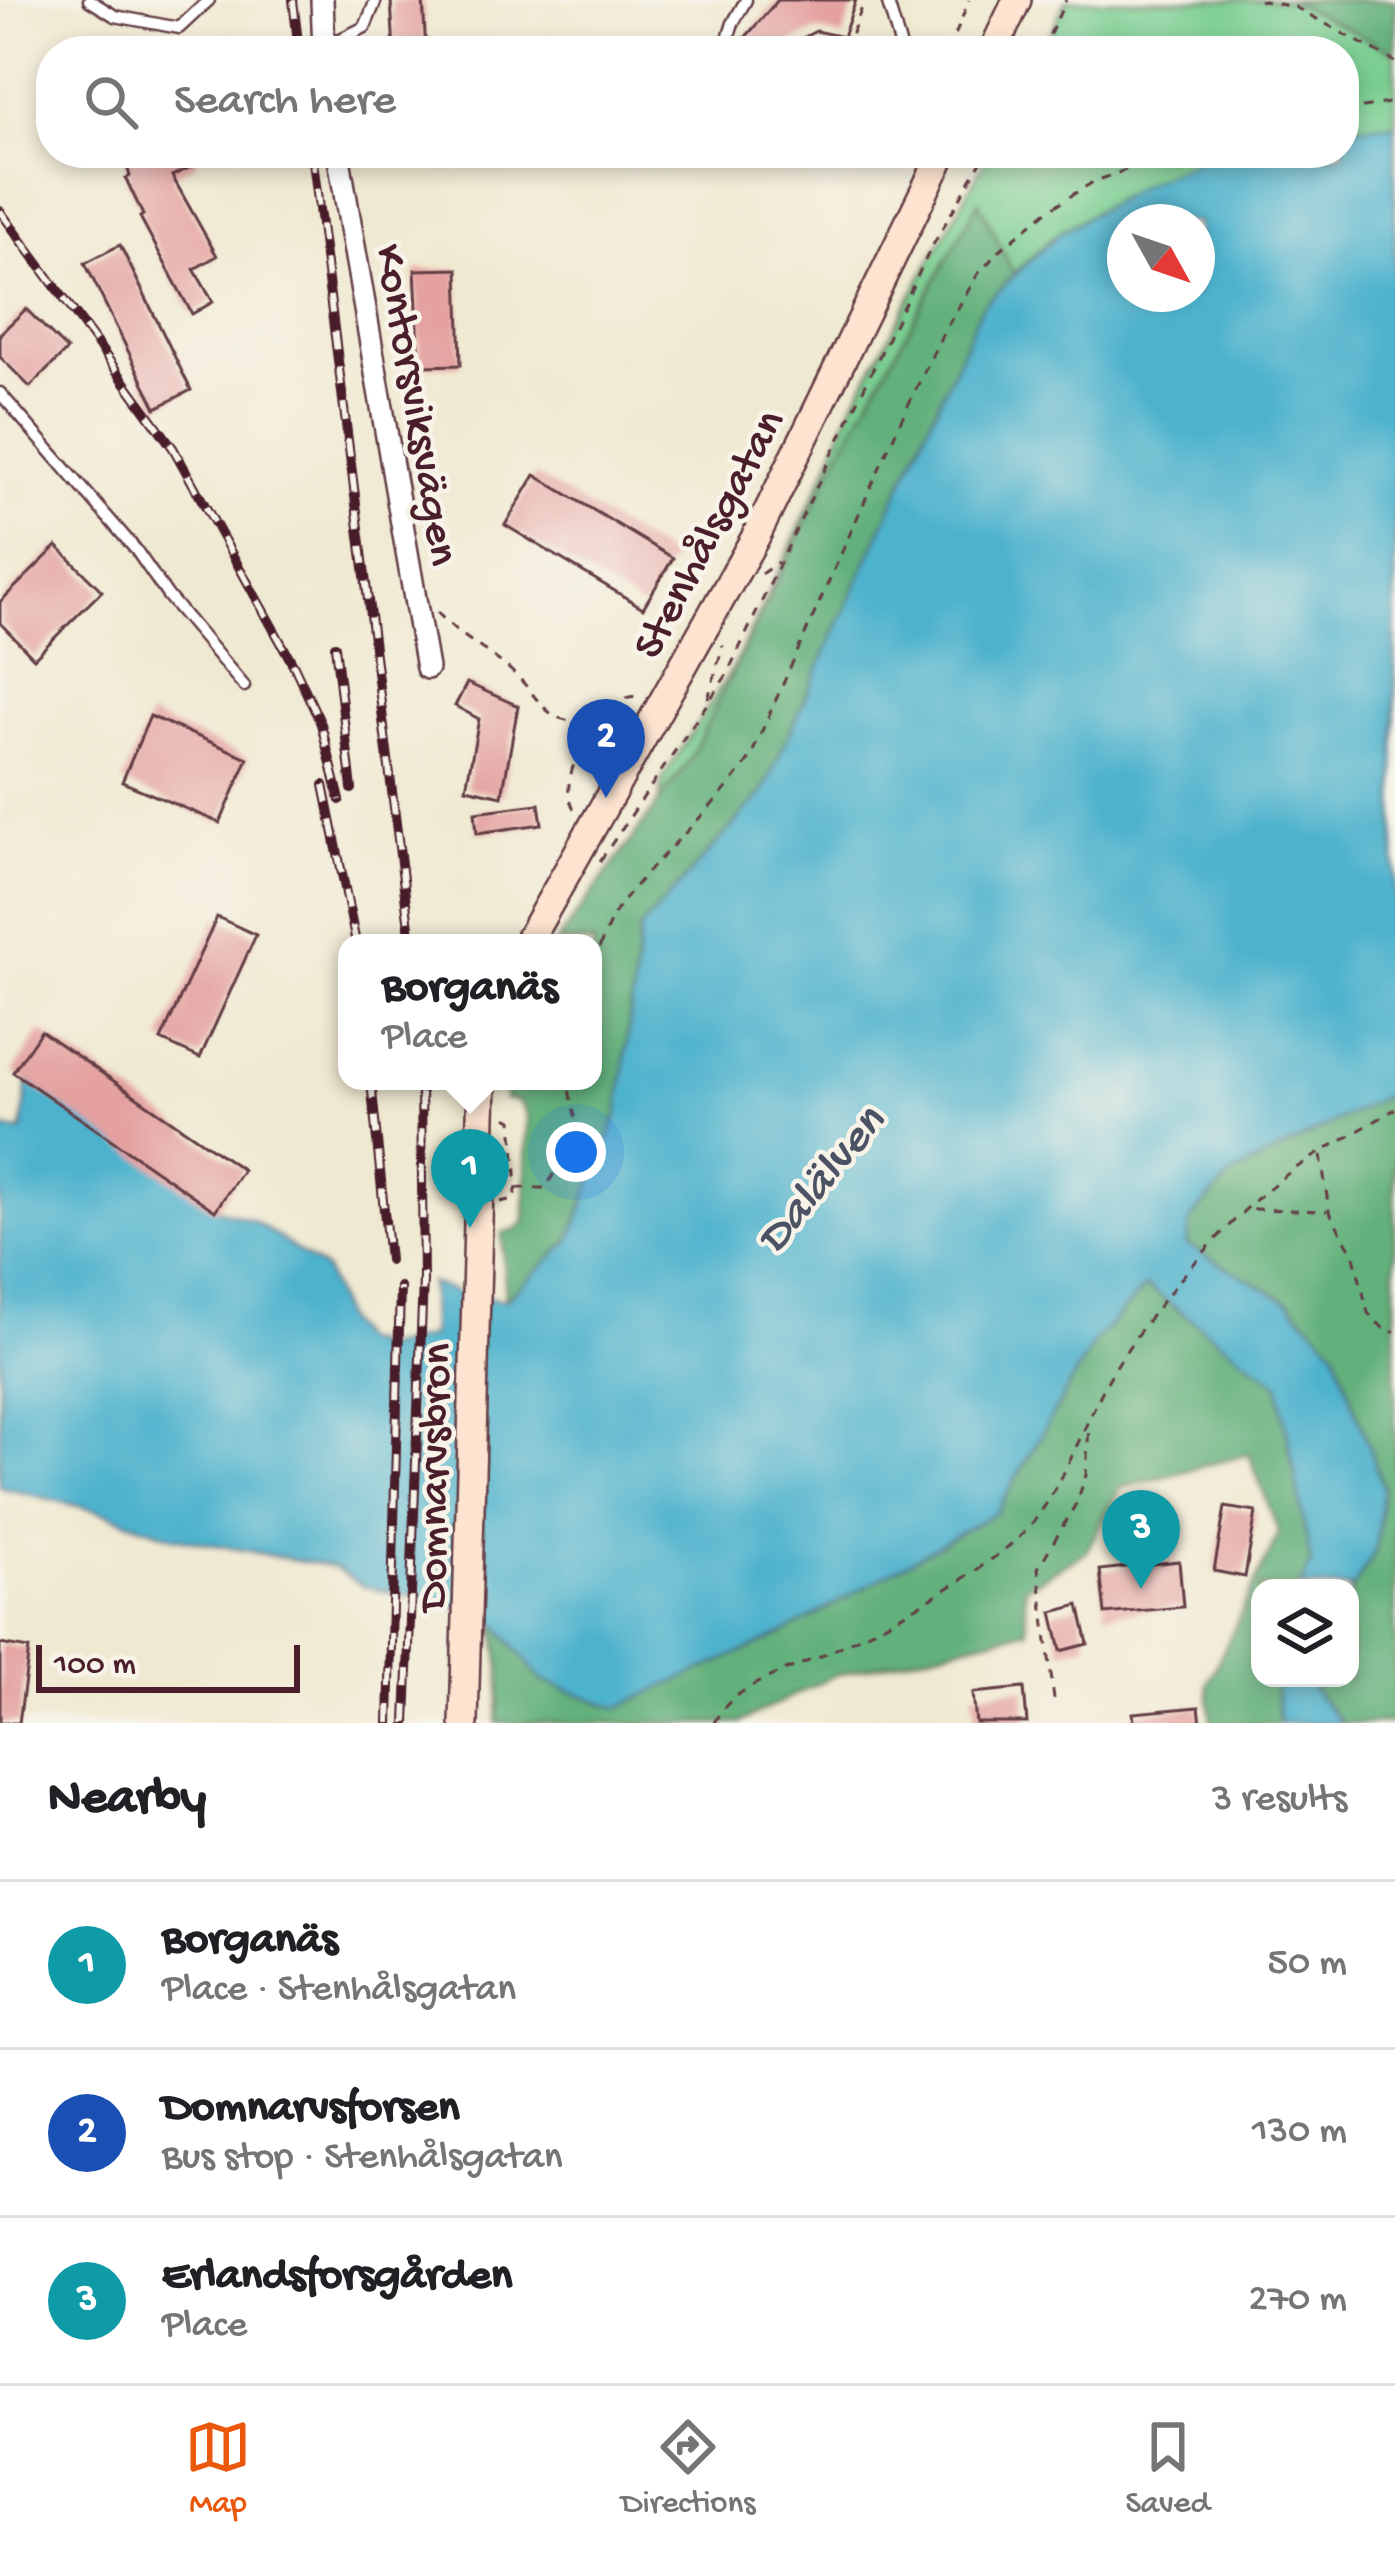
<!DOCTYPE html>
<html lang="en">
<head>
<meta charset="utf-8">
<style>
	:root { --surface:#fff; --page:#f2f2f2; --text:#202124; --muted:#757577; --line:#e0e0e0; --accent:#ea580c }
	body { margin:0; font-family:"Gochi Hand",sans-serif; background:var(--page); color:var(--text) }
	.controls { position:absolute; right:36px; bottom:36px; display:grid; overflow:hidden; border-radius:24px; box-shadow:0 6px 18px #0003 }
	.controls button { width:108px; height:108px; display:grid; place-items:center; padding:0; border:0; border-bottom:3px solid var(--line); background:var(--surface); color:var(--text); font:60px sans-serif }
	.compass { position:absolute; left:1107px; top:204px; width:108px; height:108px; border-radius:50%; background:var(--surface); box-shadow:0 6px 18px #0003; rotate:130deg }
	.scale { position:absolute; left:36px; bottom:30px; width:264px; box-sizing:border-box; padding-left:12px; border:6px solid #4a1f2b; border-top:0; font-size:33px; line-height:42px; white-space:nowrap; color:#4a1f2b; -webkit-text-stroke:9px #f7f3e8; paint-order:stroke }
	.you { position:absolute; left:576px; top:1152px; width:42px; height:42px; margin:-30px; border:9px solid #fff; border-radius:50%; background:#1a73e8; box-shadow:0 0 0 18px #1a73e833 }
	.badge { display:grid; place-items:center; width:78px; height:78px; border-radius:50%; background:var(--accent); color:#fff; font-size:39px; font-weight:700 }
	.pin { position:absolute; translate:-50% -99px; filter:drop-shadow(0 3px 6px #0008) }
	.pin::after { content:''; position:absolute; top:63px; width:42px; height:36px; background:inherit; clip-path:polygon(0 0,100% 0,50% 100%) }
	.popup { position:absolute; left:338px; top:934px; width:264px; height:156px; box-sizing:border-box; display:grid; place-content:center; border-radius:24px; background:var(--surface); filter:drop-shadow(0 3px 9px #0005); font-size:39px; white-space:nowrap; color:var(--muted) }
	.popup b { font-size:45px; color:var(--text) }
	.popup::after { content:''; position:absolute; left:50%; top:100%; margin-left:-24px; border:24px solid transparent; border-top-color:var(--surface) }
	.list { margin:0; padding:0; list-style:none }
	h2 { display:flex; justify-content:space-between; align-items:center; height:156px; margin:0; padding:0 48px; font-size:51px }
	h2 small { font-size:39px; font-weight:400; color:var(--muted) }
	.list li { display:grid; grid-template-columns:78px 1fr auto; gap:36px; align-items:center; box-sizing:border-box; height:168px; padding:0 48px; border-top:3px solid var(--line) }
	.list b { display:block; font-size:45px; white-space:nowrap }
	.list p { margin:0; font-size:39px; white-space:nowrap; color:var(--muted) }
	.list em { font-size:39px; font-style:normal; color:var(--muted) }
	.icon { flex:none; width:66px; height:66px; fill:none; stroke:currentColor; stroke-width:2; stroke-linecap:round; stroke-linejoin:round }
	.map { position:relative; flex:none; width:1395px; height:1723px; overflow:hidden }
	.search { position:absolute; background:var(--surface); box-shadow:0 6px 18px #0003; left:36px; right:36px; top:36px; height:132px; display:flex; align-items:center; gap:30px; box-sizing:border-box; padding:0 42px; border-radius:48px; color:var(--muted); font-size:45px }
	.sheet { height:660px; background:var(--surface) }
	nav { display:flex; justify-content:space-around; align-items:center; box-sizing:border-box; height:168px; border-top:3px solid var(--line); background:var(--surface); font-size:33px; color:var(--muted) }
	nav a { display:grid; justify-items:center; gap:6px }
	nav .on { color:var(--accent) }
	.map>svg:first-child { display:block }
	.green { fill:#78cd91; stroke:#61765e; stroke-width:3 }
	.forest { fill:#62b07b; stroke:#566853; stroke-width:3 }
	.water { fill:#4eb2cd; stroke:#4c687c; stroke-width:3; fill-rule:evenodd }
	.building { fill:#e4a1a0 }
	.lines { fill:none; stroke-linecap:round; stroke-linejoin:round }
	.lane-casing { stroke:#633d44; stroke-width:15 }
	.street-casing { stroke:#633d44; stroke-width:26 }
	.secondary-casing { stroke:#633d44; stroke-width:32 }
	.path { stroke:#633d44; stroke-width:3; stroke-dasharray:9 9; stroke-linecap:butt }
	.lane { stroke:#fff; stroke-width:10 }
	.street { stroke:#fff; stroke-width:21 }
	.secondary { stroke:#fde4d0; stroke-width:27 }
	.rail-casing { stroke:#4a1f2b; stroke-width:10 }
	.rail { stroke:#f7f3e8; stroke-width:6; stroke-dasharray:18; stroke-linecap:butt }
	.labels { text-anchor:middle; stroke-width:9; stroke-linejoin:round; paint-order:stroke }
	.street-label { font-size:45px; fill:#4a1f2b; stroke:#f7f3e8 }
	.water-label { font-size:48px; font-style:italic; fill:#4b5264; stroke:#f7f3e8 }
</style>
</head>
<body>
<div class="map">
<svg width="1395" height="1723" viewBox="0 0 1395 1723">
	<rect width="100%" height="100%" fill="#f7f3e8"/>
	<filter id="ink" filterUnits="userSpaceOnUse"><feTurbulence type="fractalNoise" baseFrequency=".00833" numOctaves="2"/><feDisplacementMap in="SourceGraphic" scale="24" xChannelSelector="R" yChannelSelector="G"/><feConvolveMatrix kernelMatrix="1 2 1 2 8 2 1 2 1" color-interpolation-filters="sRGB"/></filter>
	<filter id="wash" filterUnits="userSpaceOnUse"><feTurbulence type="fractalNoise" baseFrequency=".004" numOctaves="4" result="noise"/><feDisplacementMap in="SourceGraphic" scale="48" xChannelSelector="R" yChannelSelector="G"/><feGaussianBlur stdDeviation="2.7" result="paint"/><feColorMatrix in="noise" values="0 0 0 0 0 0 0 0 0 0 0 0 0 0 0 0 0 1.4 0 .05"/><feComposite in="paint" operator="in"/></filter>
	<g filter="url(#wash)">
		<rect width="100%" height="100%" fill="#f0e9d2"/>
		<g class="green">
			<path d="M1066,0H1395V124L1344,127V51H1042Z"/>
			<path d="M989,153H1225L1117,199L1058,233L984,299L658,813L663,778L735,664L829,464L851,407Z"/>
		</g>
		<g class="forest">
			<path d="M1288,0H1395V52Z"/>
			<path d="M979,201L1014,275L982,307L763,792L640,929L619,1111L570,1241L505,1301L502,1233L516,1230L525,1221L527,1114L518,1101L505,1099L506,1081H593V943H556L689,761L836,460Z"/>
			<path d="M1395,1091V1723H1341L1311,1688L1314,1678H1350V1593L1375,1552L1383,1487L1187,1245L1191,1219L1232,1175Z"/>
			<path d="M1146,1286L1278,1383L1311,1563L1300,1588H1260V1678H1275L1279,1723H1211L1208,1683L1279,1533L1249,1454L1121,1488L1086,1552L1024,1588L1028,1630L835,1675L739,1723H497L501,1670L494,1621L542,1681L997,1512L1094,1343Z"/>
		</g>
		<g class="water">
			<path d="M1395,124V1091L1232,1175L1191,1219L1187,1245L1288,1301L1334,1348L1383,1487L1375,1552L1350,1593V1588H1300L1311,1563L1278,1383L1146,1286L1094,1343L997,1512L784,1633L617,1708L542,1681L494,1621L440,1602L363,1586L333,1567L174,1537L99,1511L0,1487V1129L22,1131L28,1079L212,1207L254,1221L325,1270L344,1321L360,1341L385,1348L431,1336L430,1283L462,1294L505,1300L570,1241L619,1111L640,929L763,792L982,306L1058,234L1139,186L1214,153H1344V127ZM1125,222H1197V294H1125Z"/>
			<path d="M1275,1678H1314L1312,1688L1341,1723H1279Z"/>
		</g>
		<g id="blocks">
			<g class="building">
				<path d="M391,0H423L426,51H394Z"/>
				<path d="M778,0H856L843,37L816,31L791,44L788,51H743V40Z"/>
				<path d="M123,153H191L197,164L172,176L217,256L194,269L213,302L192,314L140,217L143,215L126,179L130,176Z"/>
				<path d="M120,245L191,390L156,408L85,263Z"/>
				<path d="M458,269L461,365L420,366L415,270Z"/>
				<path d="M26,309L67,350L30,387L0,357V334Z"/>
				<path d="M535,475L673,558L643,608L505,525Z"/>
				<path d="M57,546L102,591L34,658L0,623V602Z"/>
				<path d="M467,683L518,706L502,796L466,788L479,719L455,706Z"/>
				<path d="M150,716L248,758L220,823L122,782Z"/>
				<path d="M539,804L542,824L477,833L475,812Z"/>
				<path d="M217,917L256,935L200,1058L161,1040Z"/>
				<path d="M41,1031L243,1170L215,1211L13,1072Z"/>
				<path d="M1225,1507L1256,1512L1245,1577L1214,1571Z"/>
				<path d="M1179,1561L1183,1607L1105,1614L1100,1570Z"/>
				<path d="M1079,1605L1088,1644L1061,1651L1052,1612Z"/>
				<path d="M0,1644L29,1649L19,1723H0Z"/>
				<path d="M1024,1688L1027,1723H976L973,1693Z"/>
				<path d="M1199,1707L1201,1723H1134L1133,1713Z"/>
			</g>
		</g>
	</g>
	<g filter="url(#ink)">
		<use href="#blocks" fill-opacity="0" stroke="#633d44" stroke-width="3"/>
		<g class="lines">
			<defs>
				<g id="lane">
					<path d="M89,0L115,16L179,28L209,0"/>
					<path d="M887,0L902,51"/>
					<path d="M324,47L365,27L376,0"/>
					<path d="M724,51L733,23L746,0"/>
					<path d="M0,393L136,550L168,596L244,686"/>
				</g>
				<g id="street">
					<path d="M322,0L324,51"/>
					<path d="M338,153L427,668"/>
				</g>
				<g id="secondary">
					<path d="M993,51L1017,0"/>
					<path d="M527,943L755,538L943,153"/>
					<path d="M464,1723L482,1081"/>
				</g>
			</defs>
			<use href="#lane" class="lane-casing"/>
			<use href="#street" class="street-casing"/>
			<use href="#secondary" class="secondary-casing"/>
			<g class="path">
				<path d="M1259,0L1295,7L1395,62"/>
				<path d="M845,51L865,0"/>
				<path d="M949,51L969,0"/>
				<path d="M1042,51L1066,0"/>
				<path d="M1344,110L1395,102"/>
				<path d="M761,574L778,562"/>
				<path d="M437,612C461,639 492,652 518,677C533,692 545,717 567,720C592,723 613,696 638,696"/>
				<path d="M708,699L723,645"/>
				<path d="M574,809C556,779 589,737 603,709"/>
				<path d="M600,861L726,676L930,250L986,153"/>
				<path d="M593,965C602,941 610,916 627,896C666,848 713,810 749,760L900,422L942,335L978,274L1000,250L1047,211L1093,182L1172,153"/>
				<path d="M1321,1155L1329,1211L1354,1256L1368,1313L1386,1331L1395,1332"/>
				<path d="M517,1188H546L578,1129L567,1081"/>
				<path d="M500,1202L513,1199L517,1188L512,1120L503,1115"/>
				<path d="M1253,1209L1327,1211"/>
				<path d="M1054,1699L1038,1568L1077,1502L1086,1475L1089,1426"/>
				<path d="M714,1723C735,1680 796,1670 836,1649C894,1619 967,1582 1016,1540C1057,1505 1081,1430 1107,1382C1142,1319 1221,1226 1278,1181C1313,1154 1357,1133 1395,1109"/>
			</g>
			<use href="#lane" class="lane"/>
			<use href="#street" class="street"/>
			<use href="#secondary" class="secondary"/>
			<defs>
				<g id="rail">
					<path d="M293,0L299,51"/>
					<path d="M312,153L411,943"/>
					<path d="M0,211L173,448L294,666L321,724L340,800"/>
					<path d="M335,646L352,789"/>
					<path d="M324,785L356,943"/>
					<path d="M371,1081L389,1260"/>
					<path d="M389,1723L400,1287"/>
					<path d="M406,1723L423,1279L421,1081"/>
				</g>
			</defs>
			<use href="#rail" class="rail-casing"/>
			<use href="#rail" class="rail"/>
		</g>
	</g>
	<g class="labels">
		<g class="street-label">
			<text transform="translate(421 404) rotate(80)" y="16">Kontorsviksvägen</text>
			<text transform="translate(705 532) rotate(-62)" y="16">Stenhålsgatan</text>
			<text transform="translate(430 1477) rotate(-89)" y="16">Domnarvsbron</text>
		</g>
		<g class="water-label">
			<text transform="translate(817 1177) rotate(-51)" y="17">Dalälven</text>
		</g>
	</g>
</svg>
<div class="controls">
<button><svg class="icon" aria-label="layers" viewBox="0 0 24 24"><path d="M12 4l9 5-9 5-9-5zM3 14l9 5 9-5"/></svg></button>
</div>
<svg class="compass" viewBox="-18 -18 36 36"><path d="M0-13l5 13h-10z" fill="#e53935"/><path d="M0 13l5-13h-10z" fill="#757577"/></svg>
<div class="scale">100 m</div>
<div class="you"></div>
<div class="pin badge" style="left:470px;top:1228px;background:#0f9aa8">1</div>
<div class="popup"><b>Borganäs</b>Place</div>
<div class="pin badge" style="left:606px;top:798px;background:#1a4fb4">2</div>
<div class="pin badge" style="left:1141px;top:1589px;background:#0f9aa8">3</div>
<div class="search"><svg class="icon" aria-label="search" viewBox="0 0 24 24"><circle cx="10" cy="10" r="6"/><path d="M15 15l6 6"/></svg>Search here</div>
</div>
<section class="sheet">
<h2>Nearby<small>3 results</small></h2>
<ul class="list">
<li><span class="badge" style="background:#0f9aa8">1</span><div><b>Borganäs</b><p>Place · Stenhålsgatan</p></div><em>50 m</em></li>
<li><span class="badge" style="background:#1a4fb4">2</span><div><b>Domnarvsforsen</b><p>Bus stop · Stenhålsgatan</p></div><em>130 m</em></li>
<li><span class="badge" style="background:#0f9aa8">3</span><div><b>Erlandsforsgården</b><p>Place</p></div><em>270 m</em></li>
</ul>
</section>
<nav>
<a class="on"><svg class="icon" aria-label="map" viewBox="0 0 24 24"><path d="M3 6l6-2 6 2 6-2v14l-6 2-6-2-6 2zM9 4v14M15 6v14"/></svg>Map</a>
<a><svg class="icon" aria-label="directions" viewBox="0 0 24 24"><path d="M12 3l9 9-9 9-9-9zM9 14v-3h6M13 9l2 2-2 2"/></svg>Directions</a>
<a><svg class="icon" aria-label="saved" viewBox="0 0 24 24"><path d="M7 4h10v16l-5-4-5 4z"/></svg>Saved</a>
</nav>
</body>
</html>
